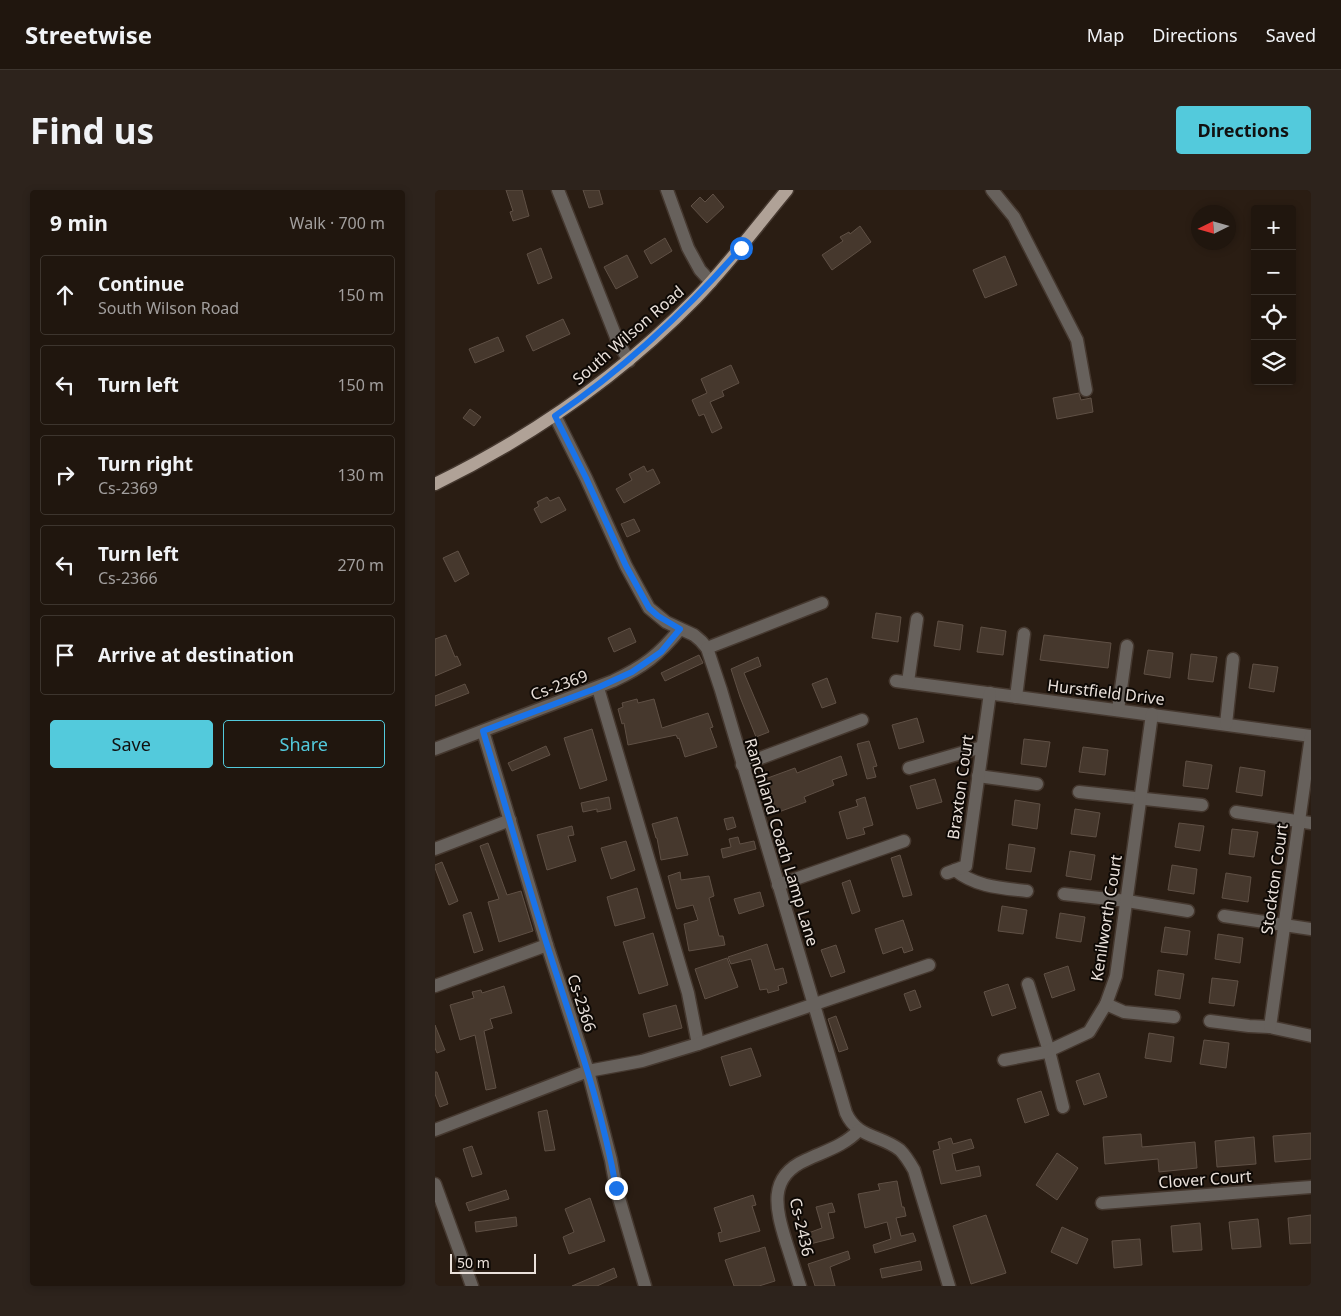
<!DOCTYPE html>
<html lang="en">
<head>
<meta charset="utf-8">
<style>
	:root { --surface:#20160e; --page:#2d231c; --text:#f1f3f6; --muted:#a29f9e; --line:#3d352e; --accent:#53cadc }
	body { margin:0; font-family:"Noto Sans",sans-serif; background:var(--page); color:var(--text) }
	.controls { position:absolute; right:15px; top:15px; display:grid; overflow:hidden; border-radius:5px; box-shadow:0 2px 8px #0003 }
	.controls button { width:45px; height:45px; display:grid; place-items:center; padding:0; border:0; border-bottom:1px solid var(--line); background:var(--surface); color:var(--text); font:25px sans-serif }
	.compass { position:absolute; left:756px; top:15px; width:45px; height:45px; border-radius:50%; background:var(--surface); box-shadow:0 2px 8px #0003; rotate:265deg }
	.scale { position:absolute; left:15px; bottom:12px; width:86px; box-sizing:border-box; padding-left:5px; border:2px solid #eae1db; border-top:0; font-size:14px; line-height:18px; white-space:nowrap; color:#eae1db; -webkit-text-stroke:4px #0e0905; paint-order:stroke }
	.stop { position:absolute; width:15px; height:15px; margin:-11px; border:4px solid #1a73e8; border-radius:50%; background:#fff }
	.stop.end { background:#1a73e8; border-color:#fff; box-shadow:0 1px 5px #0008 }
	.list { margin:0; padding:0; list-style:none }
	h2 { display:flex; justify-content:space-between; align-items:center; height:65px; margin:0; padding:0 20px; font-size:21px }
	h2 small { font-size:16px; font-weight:400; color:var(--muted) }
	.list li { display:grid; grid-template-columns:32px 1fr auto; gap:15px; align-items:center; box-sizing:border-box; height:80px; margin:0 10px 10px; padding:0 10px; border:1px solid var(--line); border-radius:5px }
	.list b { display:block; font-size:19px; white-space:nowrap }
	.list p { margin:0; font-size:16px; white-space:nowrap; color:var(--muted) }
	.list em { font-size:16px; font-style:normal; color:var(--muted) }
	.actions { display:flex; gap:10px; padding:15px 20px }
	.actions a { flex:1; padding:11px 0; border:1px solid var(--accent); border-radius:5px; text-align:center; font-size:18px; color:var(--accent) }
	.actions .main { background:var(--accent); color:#111 }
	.icon { flex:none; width:28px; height:28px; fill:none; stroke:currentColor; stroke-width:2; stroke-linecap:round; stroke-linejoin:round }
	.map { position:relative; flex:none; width:876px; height:1096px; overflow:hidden; border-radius:5px }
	header { display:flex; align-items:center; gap:30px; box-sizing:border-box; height:70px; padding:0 25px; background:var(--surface); border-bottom:1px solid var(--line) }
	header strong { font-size:24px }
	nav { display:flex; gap:28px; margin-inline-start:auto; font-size:18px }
	.intro { display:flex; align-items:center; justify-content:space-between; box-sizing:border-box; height:120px; padding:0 30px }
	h1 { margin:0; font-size:35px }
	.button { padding:12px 22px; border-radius:5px; background:var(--accent); color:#111; font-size:18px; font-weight:700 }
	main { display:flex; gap:30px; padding:0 30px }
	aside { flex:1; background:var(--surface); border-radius:5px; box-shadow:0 2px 8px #0003 }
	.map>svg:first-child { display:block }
	.building { fill:#46382d; stroke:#5f5045 }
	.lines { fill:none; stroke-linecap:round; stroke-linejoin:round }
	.minor-casing { stroke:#45382f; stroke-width:15 }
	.major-casing { stroke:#45382f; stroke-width:15 }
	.minor { stroke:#67615c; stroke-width:12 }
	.major { stroke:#b0a297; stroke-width:12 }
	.route { stroke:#1a73e8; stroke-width:6 }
	.labels { text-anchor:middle; stroke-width:4; stroke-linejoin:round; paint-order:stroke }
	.street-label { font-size:16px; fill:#eae1db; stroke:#0e0905 }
</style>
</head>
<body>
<header>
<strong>Streetwise</strong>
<nav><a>Map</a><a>Directions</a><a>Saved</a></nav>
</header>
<div class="intro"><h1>Find us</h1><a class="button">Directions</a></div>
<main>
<aside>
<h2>9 min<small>Walk · 700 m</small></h2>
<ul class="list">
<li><svg class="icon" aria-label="ahead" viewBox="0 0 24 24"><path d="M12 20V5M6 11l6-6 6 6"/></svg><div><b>Continue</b><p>South Wilson Road</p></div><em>150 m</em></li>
<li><svg class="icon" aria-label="left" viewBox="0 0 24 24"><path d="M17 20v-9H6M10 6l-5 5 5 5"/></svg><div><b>Turn left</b></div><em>150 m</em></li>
<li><svg class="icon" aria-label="right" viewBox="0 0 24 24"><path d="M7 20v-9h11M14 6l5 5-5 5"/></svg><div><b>Turn right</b><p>Cs-2369</p></div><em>130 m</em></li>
<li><svg class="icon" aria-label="left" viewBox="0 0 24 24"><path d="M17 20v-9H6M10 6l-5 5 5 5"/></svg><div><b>Turn left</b><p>Cs-2366</p></div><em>270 m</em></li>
<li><svg class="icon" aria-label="arrive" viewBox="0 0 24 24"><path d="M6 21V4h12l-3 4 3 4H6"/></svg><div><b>Arrive at destination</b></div></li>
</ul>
<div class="actions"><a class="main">Save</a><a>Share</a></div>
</aside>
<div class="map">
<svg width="876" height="1096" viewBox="0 0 876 1096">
	<rect width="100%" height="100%" fill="#2a1d13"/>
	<g class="building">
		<path d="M71,0H87L94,26L78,31L75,22L78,21Z"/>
		<path d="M148,0H164L168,14L154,18Z"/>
		<path d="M278,4L289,17L272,33L256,16L265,7L270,12Z"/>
		<path d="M425,36L436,52L397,80L387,65L408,51L405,47L414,42L415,44Z"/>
		<path d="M230,48L237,61L216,74L209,61Z"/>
		<path d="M106,58L117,88L103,94L92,64Z"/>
		<path d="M192,65L203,87L181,99L169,77Z"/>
		<path d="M570,66L582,95L550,108L538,80Z"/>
		<path d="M128,129L135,144L98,161L91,146Z"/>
		<path d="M63,147L69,161L40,173L34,159Z"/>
		<path d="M296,175L304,193L287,201L289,206L275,212L287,238L277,243L269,224L264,226L257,210L272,203L266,189Z"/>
		<path d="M644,203L646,210L656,208L658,222L622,229L618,208Z"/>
		<path d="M35,219L46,227L39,236L28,228Z"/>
		<path d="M209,276L212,282L218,279L225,293L189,313L181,299L197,290L194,284Z"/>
		<path d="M112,307L115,311L124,307L131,320L106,333L99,319L104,316L102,312Z"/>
		<path d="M199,329L205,341L192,347L186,334Z"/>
		<path d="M23,361L34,384L20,392L8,368Z"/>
		<path d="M441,423L466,427L463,452L437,448Z"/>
		<path d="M503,431L528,435L525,460L499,456Z"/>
		<path d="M546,437L571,441L568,465L542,462Z"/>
		<path d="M195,438L201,452L179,462L173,448Z"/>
		<path d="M11,445L20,467L22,466L26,475L0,486V449Z"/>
		<path d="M609,445L676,453L673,478L605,470Z"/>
		<path d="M713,460L738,463L735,488L709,484Z"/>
		<path d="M756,464L782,467L778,492L753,489Z"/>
		<path d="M264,465L268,473L230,491L226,483Z"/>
		<path d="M323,467L326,476L309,483L334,542L321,547L305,507L296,479Z"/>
		<path d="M818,474L843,477L839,502L814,498Z"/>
		<path d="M392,488L401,513L387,518L377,494Z"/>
		<path d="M30,494L34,503L0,516V506Z"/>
		<path d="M202,509L203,513L219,509L227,538L273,523L278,537L275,538L282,557L250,567L244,548L243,549L241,545L193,555L189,533L187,534L183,519L188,517L187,513Z"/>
		<path d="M482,528L489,552L464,559L457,535Z"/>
		<path d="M157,539L172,590L145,599L129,548Z"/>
		<path d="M589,549L615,552L611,577L586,574Z"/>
		<path d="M434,551L442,576L438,577L441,587L432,589L422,554Z"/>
		<path d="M111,556L115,565L77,581L73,573Z"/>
		<path d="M648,557L673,560L670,585L644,582Z"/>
		<path d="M406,566L412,585L397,590L399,595L369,607L371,612L341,623L330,589L360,578L362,583Z"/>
		<path d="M751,571L777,575L773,599L748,596Z"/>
		<path d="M805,577L830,581L827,606L801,602Z"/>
		<path d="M500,589L507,612L482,619L475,596Z"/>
		<path d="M174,607L176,619L162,622V619L148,622L146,613Z"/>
		<path d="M430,607L438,635L428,638L430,644L412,649L404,622L423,616L421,610Z"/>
		<path d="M580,610L605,614L602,639L577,635Z"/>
		<path d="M640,619L665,623L661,647L636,644Z"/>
		<path d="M242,627L253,665L226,670L222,648H221L217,634Z"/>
		<path d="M298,627L301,637L292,640L289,629Z"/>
		<path d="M744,633L769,636L765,661L740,657Z"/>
		<path d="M137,636L139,645L133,646L141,671L112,680L102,645Z"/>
		<path d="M797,639L823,642L819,667L794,664Z"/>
		<path d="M303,647L305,654L319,651L321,659L288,668L286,659L296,657L294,649Z"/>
		<path d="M191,651L200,680L176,689L166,658Z"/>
		<path d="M53,653L72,705L86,701L98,741L64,752L53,712L64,709L45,656Z"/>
		<path d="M574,654L600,658L596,682L571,679Z"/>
		<path d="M635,661L660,665L656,690L631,686Z"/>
		<path d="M465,665L477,705L468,707L456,668Z"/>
		<path d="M7,672L23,711L14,715L0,678V675Z"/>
		<path d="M737,675L762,679L759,704L733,700Z"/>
		<path d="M245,682L246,690L274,686L279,706L274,708L284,746H288L290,755L254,761L249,734L263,730L258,715L242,719L241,717L233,686Z"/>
		<path d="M791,683L816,687L813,712L787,708Z"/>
		<path d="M415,690L425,721L417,724L407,693Z"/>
		<path d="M202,698L210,728L180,736L172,707Z"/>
		<path d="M325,702L329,716L304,724L299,709Z"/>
		<path d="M567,716L592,720L588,744L563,741Z"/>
		<path d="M36,722L48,760L39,763L28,725Z"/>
		<path d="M625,723L650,727L646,752L621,748Z"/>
		<path d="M468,730L478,760L469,763L467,757L448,764L440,739Z"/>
		<path d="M730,737L755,741L752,765L726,762Z"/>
		<path d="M218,743L233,795L204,804L188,752Z"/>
		<path d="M783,744L808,748L805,773L780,769Z"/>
		<path d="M332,754L340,780L348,778L352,793L343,796L344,800L333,803L332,799L325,800L316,769L296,774L293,767Z"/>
		<path d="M401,755L410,782L396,787L386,760Z"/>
		<path d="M292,768L303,797L270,809L260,779Z"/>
		<path d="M633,776L640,800L617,808L609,784Z"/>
		<path d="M723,780L749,784L745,809L720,805Z"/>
		<path d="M777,788L803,791L799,816L774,813Z"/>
		<path d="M573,794L581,818L557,826L549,802Z"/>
		<path d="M69,796L77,823L55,829L58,838L49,841L61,898L51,900L40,845L25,850L15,815L39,808L37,802L46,800L47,803Z"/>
		<path d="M480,800L486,817L475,821L469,804Z"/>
		<path d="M241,815L247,838L214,847L208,824Z"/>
		<path d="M401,826L413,859L404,862L393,829Z"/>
		<path d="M0,835L10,860L2,863L0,858Z"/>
		<path d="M714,843L739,847L736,872L710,868Z"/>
		<path d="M769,850L794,853L791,878L765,874Z"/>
		<path d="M316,858L326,886L295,896L286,867Z"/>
		<path d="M0,882H2L13,914L5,917L0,904Z"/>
		<path d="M664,883L672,907L649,915L641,891Z"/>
		<path d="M606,901L614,925L590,933L582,909Z"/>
		<path d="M112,920L120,960L110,961L103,922Z"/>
		<path d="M876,943V969L840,972L838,946Z"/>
		<path d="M706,944L707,957L760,952L762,978L724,982L723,969L670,974L668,947Z"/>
		<path d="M819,947L821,974L782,977L780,951Z"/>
		<path d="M516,948L518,954L536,949L539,958L517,964L521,981L544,976L546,986L506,994L498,961L505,959L503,952Z"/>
		<path d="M37,956L47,984L37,987L28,959Z"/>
		<path d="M622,963L643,978L622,1010L601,995Z"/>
		<path d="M462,991L467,1017H469L471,1026L461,1028L466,1046L478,1043L481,1051L440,1063L438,1055L456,1049L452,1032L430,1038L423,1004L445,1000L443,994Z"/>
		<path d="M71,1000L74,1009L34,1021L31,1013Z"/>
		<path d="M318,1005L321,1015L317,1016L325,1041L285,1052L283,1043L287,1042L279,1018Z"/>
		<path d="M155,1008L170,1051L134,1064L128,1047L139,1042L130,1019Z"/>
		<path d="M397,1013L400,1022L393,1023L399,1048L367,1056L365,1046L387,1038L381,1017Z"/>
		<path d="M551,1025L571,1083L536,1094L518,1036Z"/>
		<path d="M876,1025V1053L855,1054L853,1028Z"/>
		<path d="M81,1027L82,1036L41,1042L40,1032Z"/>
		<path d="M823,1029L826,1057L797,1059L794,1032Z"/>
		<path d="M765,1033L767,1060L738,1062L736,1036Z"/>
		<path d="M627,1037L653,1049L642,1074L616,1062Z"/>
		<path d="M705,1049L707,1075L679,1078L677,1051Z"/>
		<path d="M330,1057L340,1091L324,1096H299L290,1070Z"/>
		<path d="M413,1061L415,1069L395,1077L400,1096H380L373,1074Z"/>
		<path d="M485,1071L487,1080L447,1088L445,1079Z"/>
		<path d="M179,1078L182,1087L162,1096H137Z"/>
	</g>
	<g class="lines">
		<defs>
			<g id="minor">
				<path d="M123,0L183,152L194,171"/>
				<path d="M232,0L253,58L265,80L276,92"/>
				<path d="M557,0L579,27L642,150L651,200"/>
				<path d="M120,226L151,288L191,376L214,418L231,432L259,445L266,451L272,458L286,500L411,923C422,948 446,945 465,960C471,966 475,973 479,980L514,1096"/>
				<path d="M272,458L387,413"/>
				<path d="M461,491L876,546"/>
				<path d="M473,492L482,429"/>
				<path d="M163,498L253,803L263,854"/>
				<path d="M581,507L589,444"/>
				<path d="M683,520L692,456"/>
				<path d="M791,534L798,469"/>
				<path d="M48,541L112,755L153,881L176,970L181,998L210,1096"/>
				<path d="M0,559L178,491C208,477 224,465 245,439"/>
				<path d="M307,575L427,530"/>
				<path d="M474,578L547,557"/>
				<path d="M543,586L602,594"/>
				<path d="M644,602L767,615"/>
				<path d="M801,622L876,633"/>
				<path d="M0,659L75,630"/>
				<path d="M520,680C541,697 566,698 592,701"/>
				<path d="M512,683L531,676L555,503"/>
				<path d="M343,695L469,651"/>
				<path d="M629,704L692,711L753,721"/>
				<path d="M789,726L876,739"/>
				<path d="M593,794L614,861L628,917"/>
				<path d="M0,796L112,755"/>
				<path d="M671,814L689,822L739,827"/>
				<path d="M775,831L814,836L835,837L876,846"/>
				<path d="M835,837L876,546"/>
				<path d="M569,870L611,862L654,842L671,814L681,786L717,524"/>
				<path d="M0,940L153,881L207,871L263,854L494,775"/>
				<path d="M0,994L37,1096"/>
				<path d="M667,1013L876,997"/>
				<path d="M365,1096C360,1081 356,1067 351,1052C341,1019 332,987 371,970C390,961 409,956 424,940"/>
			</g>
			<path id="major" d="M0,294C98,246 185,186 261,108C294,74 322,36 352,0"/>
		</defs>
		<use href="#minor" class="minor-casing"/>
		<use href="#major" class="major-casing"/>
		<use href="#minor" class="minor"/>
		<use href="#major" class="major"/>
	</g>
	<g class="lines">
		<path class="route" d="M181,998C167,916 138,837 113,758C90,686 70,613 48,541L162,498L197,482L226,462L245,439L223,426L214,418L191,376L151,288L120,226C190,178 250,122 306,58"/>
	</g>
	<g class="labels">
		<g class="street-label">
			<text transform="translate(193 145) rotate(-41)" y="6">South Wilson Road</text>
			<text transform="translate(124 495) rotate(-20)" y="6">Cs-2369</text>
			<text transform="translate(671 502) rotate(7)" y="6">Hurstfield Drive</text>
			<text transform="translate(525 597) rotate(-82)" y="6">Braxton Court</text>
			<text transform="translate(347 652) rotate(73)" y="6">Ranchland Coach Lamp Lane</text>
			<text transform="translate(839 689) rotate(-82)" y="6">Stockton Court</text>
			<text transform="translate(671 728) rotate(-81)" y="6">Kenilworth Court</text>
			<text transform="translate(147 813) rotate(72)" y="6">Cs-2366</text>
			<text transform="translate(770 989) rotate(-4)" y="6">Clover Court</text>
			<text transform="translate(367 1037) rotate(77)" y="6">Cs-2436</text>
		</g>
	</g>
</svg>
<div class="controls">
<button>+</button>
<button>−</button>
<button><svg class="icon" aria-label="locate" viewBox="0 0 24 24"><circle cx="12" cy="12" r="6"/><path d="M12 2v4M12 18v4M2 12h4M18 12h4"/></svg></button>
<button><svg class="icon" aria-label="layers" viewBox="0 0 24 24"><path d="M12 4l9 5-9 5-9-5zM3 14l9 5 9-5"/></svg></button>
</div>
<svg class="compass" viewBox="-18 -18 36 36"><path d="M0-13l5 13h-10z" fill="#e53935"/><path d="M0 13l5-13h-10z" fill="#a29f9e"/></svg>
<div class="scale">50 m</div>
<div class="stop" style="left:306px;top:58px"></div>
<div class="stop end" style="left:181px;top:998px"></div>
</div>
</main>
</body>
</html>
